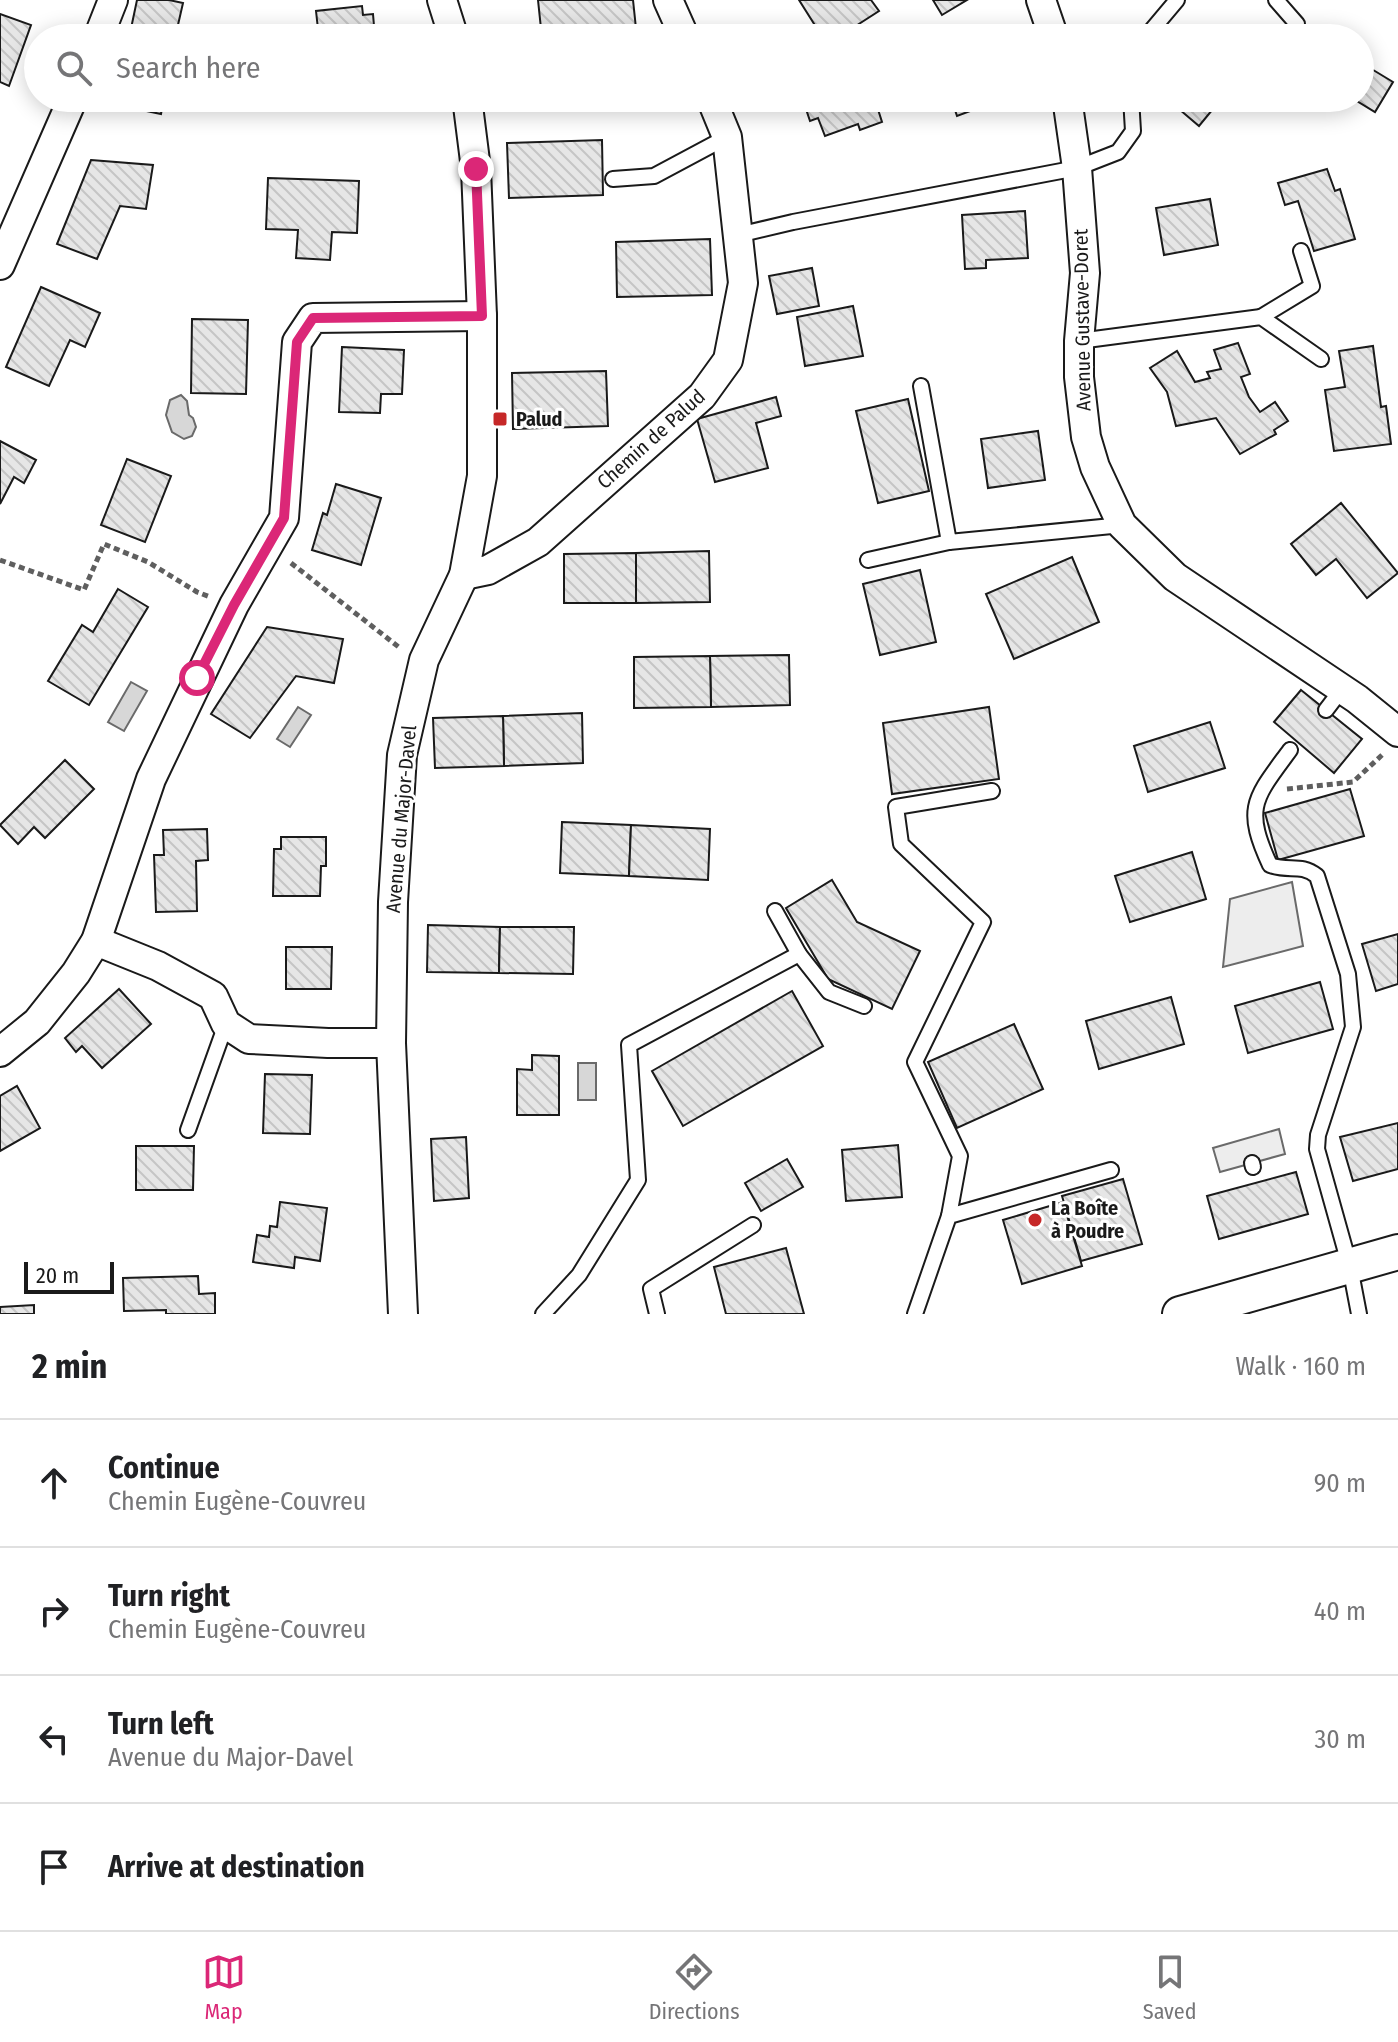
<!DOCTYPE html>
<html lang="en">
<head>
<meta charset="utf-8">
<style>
	:root { --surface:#fff; --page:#f6f6f6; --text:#202124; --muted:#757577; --line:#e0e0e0; --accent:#db2777 }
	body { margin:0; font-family:"Fira Sans Condensed",sans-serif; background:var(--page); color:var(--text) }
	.scale { position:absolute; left:24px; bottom:20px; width:90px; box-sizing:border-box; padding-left:8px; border:4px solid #1a1a1a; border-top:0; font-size:22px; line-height:28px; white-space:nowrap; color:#1a1a1a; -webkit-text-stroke:6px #fff; paint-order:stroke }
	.stop { position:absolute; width:24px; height:24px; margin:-18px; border:6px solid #db2777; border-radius:50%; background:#fff }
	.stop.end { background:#db2777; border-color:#fff; box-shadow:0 2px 8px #0008 }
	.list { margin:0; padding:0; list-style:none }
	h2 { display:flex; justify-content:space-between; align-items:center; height:104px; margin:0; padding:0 32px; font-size:34px }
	h2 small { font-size:26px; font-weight:400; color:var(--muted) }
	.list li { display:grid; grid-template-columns:52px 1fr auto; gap:24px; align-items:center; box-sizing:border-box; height:128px; padding:0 32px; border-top:2px solid var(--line) }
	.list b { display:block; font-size:30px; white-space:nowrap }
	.list p { margin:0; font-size:26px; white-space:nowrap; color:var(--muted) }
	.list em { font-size:26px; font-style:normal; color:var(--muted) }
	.icon { flex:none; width:44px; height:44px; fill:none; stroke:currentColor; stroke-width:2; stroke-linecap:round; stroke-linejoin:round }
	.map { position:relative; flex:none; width:1398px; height:1314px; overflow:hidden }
	.search { position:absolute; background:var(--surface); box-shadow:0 4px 20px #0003; left:24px; right:24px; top:24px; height:88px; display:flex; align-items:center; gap:20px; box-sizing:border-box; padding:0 28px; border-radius:44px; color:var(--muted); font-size:30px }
	.sheet { height:616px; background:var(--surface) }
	nav { display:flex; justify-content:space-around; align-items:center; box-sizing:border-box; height:112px; border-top:2px solid var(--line); background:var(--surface); font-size:22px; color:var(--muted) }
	nav a { display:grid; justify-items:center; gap:4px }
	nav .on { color:var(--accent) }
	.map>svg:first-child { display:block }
	.built { fill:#ededed; stroke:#6a6a6a; stroke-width:2 }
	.water { fill:#d7d7d7; stroke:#6a6a6a; stroke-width:2 }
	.building { fill:url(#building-back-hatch); stroke:#1a1a1a; stroke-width:2 }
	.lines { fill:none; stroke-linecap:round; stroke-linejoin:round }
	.service-casing { stroke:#1a1a1a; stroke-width:18 }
	.minor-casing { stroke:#1a1a1a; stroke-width:32 }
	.tertiary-casing { stroke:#1a1a1a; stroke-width:38 }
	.path { stroke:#5f5f5f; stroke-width:5; stroke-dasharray:6 4; stroke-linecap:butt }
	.service { stroke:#fff; stroke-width:14 }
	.minor { stroke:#fff; stroke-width:28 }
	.tertiary { stroke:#fff; stroke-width:34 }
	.route { stroke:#db2777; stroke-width:10 }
	.poi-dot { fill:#c62828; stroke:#fff; stroke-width:3 }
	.labels { text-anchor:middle; stroke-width:6; stroke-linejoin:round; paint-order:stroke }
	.street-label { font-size:20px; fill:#1a1a1a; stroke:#fff }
	.poi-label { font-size:20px; font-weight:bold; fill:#1a1a1a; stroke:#fff; text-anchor:start }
</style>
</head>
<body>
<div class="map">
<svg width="1398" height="1314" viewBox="0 0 1398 1314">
	<defs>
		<pattern id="building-back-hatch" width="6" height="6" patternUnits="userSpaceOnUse" patternTransform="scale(2)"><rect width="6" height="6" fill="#e6e6e6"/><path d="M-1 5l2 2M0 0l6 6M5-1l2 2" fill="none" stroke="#c5c5c5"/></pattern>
	</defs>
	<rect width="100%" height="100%" fill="#fff"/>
	<g class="built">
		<path d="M1292,882L1303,946L1223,967L1230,899Z"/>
		<path d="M1279,1129L1285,1154L1220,1172L1213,1148Z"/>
	</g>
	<g class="water">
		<path d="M181,395L187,401L189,415L193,418L196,427L192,436L184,439L172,432L166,415L170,400Z"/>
		<path d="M131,682L147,691L124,731L108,722Z"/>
		<path d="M298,707L311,715L290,747L277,739Z"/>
		<rect x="578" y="1063" width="18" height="37"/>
	</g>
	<g class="building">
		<path d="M137,0H169L183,3L175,38H129Z"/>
		<path d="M538,0H633L637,38H542Z"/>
		<path d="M799,0H871L879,11L837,38H823Z"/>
		<path d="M933,0H967L942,15Z"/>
		<path d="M362,6L363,15L373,14L375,38H319L316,11Z"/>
		<path d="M0,14L31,25L9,86L0,82Z"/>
		<path d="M1360,62L1393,82L1375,112L1352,98H1360Z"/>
		<path d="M129,98H164L161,114L127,107Z"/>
		<path d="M808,98H879L875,100L882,122L860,130L858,124L825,136L818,118L810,121L803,100Z"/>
		<path d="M951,98H1005L957,116Z"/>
		<path d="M1178,98H1222L1199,126L1173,104Z"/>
		<path d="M602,140L603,195L509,198L507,143Z"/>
		<path d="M91,160L153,165L146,209L120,206L97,259L57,244Z"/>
		<path d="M1327,169L1335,191L1340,189L1355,239L1314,251L1298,201L1285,205L1278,183Z"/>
		<path d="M268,178L359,181L357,233L332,232L330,260L296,258L298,230L266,229Z"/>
		<path d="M1210,199L1218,245L1164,255L1156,208Z"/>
		<path d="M1025,211L1028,258L986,260V268L965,269L962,215Z"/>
		<path d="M710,239L712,295L617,297L616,242Z"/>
		<path d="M812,268L819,306L777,314L769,276Z"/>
		<path d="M41,287L100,313L85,347L70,340L49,386L6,367Z"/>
		<path d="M853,306L863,356L805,366L797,317Z"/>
		<path d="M192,319L248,320L246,394L191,393Z"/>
		<path d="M1238,343L1250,374L1241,377L1249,397L1260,412L1275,402L1288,421L1274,430L1276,434L1240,454L1216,418L1176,426L1167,392L1150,368L1177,351L1195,382L1210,378L1207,372L1221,369L1214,350Z"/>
		<path d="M1373,346L1381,407L1386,406L1391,444L1334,451L1325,390L1345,387L1339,351Z"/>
		<path d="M342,347L404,350L402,394H381L380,413L339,412Z"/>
		<path d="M606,371L608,426L513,429L512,373Z"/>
		<path d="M776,397L781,416L756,423L768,468L715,482L697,419Z"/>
		<path d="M908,399L929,491L878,503L856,411Z"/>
		<path d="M1038,431L1045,480L988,488L981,439Z"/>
		<path d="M0,441L36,460L24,483L14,477L0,504Z"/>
		<path d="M127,459L171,476L145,542L101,525Z"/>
		<path d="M336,484L381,498L361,565L312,550L323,513L327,515Z"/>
		<path d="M1341,503L1398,573L1367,598L1336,559L1316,575L1291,544Z"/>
		<path d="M709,551L710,602L636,603V553Z"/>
		<path d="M636,553V603H564V554Z"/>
		<path d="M1072,557L1099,622L1014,659L986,594Z"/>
		<path d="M920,570L936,642L880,655L863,584Z"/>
		<path d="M118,589L148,607L89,705L48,681L82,625L93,632Z"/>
		<path d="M267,627L343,639L334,683L296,676L250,738L211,714Z"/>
		<path d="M789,655L790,705L711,707L710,656Z"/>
		<path d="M710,656L711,707L634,708V657Z"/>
		<path d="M1301,690L1362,739L1334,773L1274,722Z"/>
		<path d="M989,707L999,779L892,794L883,723Z"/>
		<path d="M582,713L583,763L504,766L503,716Z"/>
		<path d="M503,716L504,766L435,768L433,718Z"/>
		<path d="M1210,722L1225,768L1148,792L1134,746Z"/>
		<path d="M65,760L94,789L45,838L34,827L18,844L0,825Z"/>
		<path d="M1350,789L1364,836L1278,860L1265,813Z"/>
		<path d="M562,822L631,825L629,876L560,873Z"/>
		<path d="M631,825L710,829L708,880L629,876Z"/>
		<path d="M207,829L208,860L196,861L197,911L156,912L154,855H164L163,830Z"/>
		<path d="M281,837H326V866H321L320,896H273L274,849H281Z"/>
		<path d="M1192,852L1206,899L1130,922L1115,876Z"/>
		<path d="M832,880L857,922L920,951L892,1009L828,979L786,908Z"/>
		<path d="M428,925L500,927L499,973L427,972Z"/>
		<path d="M500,927H574L573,974L499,973Z"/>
		<path d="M1398,934V984L1376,991L1362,944Z"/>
		<path d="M286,947H332L331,989H286Z"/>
		<path d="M1320,982L1333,1029L1248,1053L1235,1006Z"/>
		<path d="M119,989L151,1024L102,1068L82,1046L76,1052L65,1038Z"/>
		<path d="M792,991L823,1046L683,1126L652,1071Z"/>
		<path d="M1171,997L1184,1044L1099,1069L1086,1021Z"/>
		<path d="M1014,1024L1043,1089L957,1128L928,1062Z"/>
		<path d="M532,1055L559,1056V1115H517V1069L532,1070Z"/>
		<path d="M265,1074L312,1075L310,1134L263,1133Z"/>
		<path d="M17,1086L40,1128L0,1151V1096Z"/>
		<path d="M1398,1123V1169L1353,1181L1340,1137Z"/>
		<path d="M466,1137L469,1198L434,1201L431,1139Z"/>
		<path d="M898,1145L902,1197L846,1201L842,1150Z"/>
		<path d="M136,1146H194L193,1190H136Z"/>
		<path d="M787,1159L803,1187L761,1211L745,1183Z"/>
		<path d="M1296,1172L1308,1214L1219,1239L1207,1196Z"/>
		<path d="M1123,1179L1142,1244L1081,1261L1062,1196Z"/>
		<path d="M280,1202L327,1208L320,1261L295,1257L294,1268L253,1262L257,1235L269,1237L270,1226L277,1227Z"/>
		<path d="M1063,1202L1082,1266L1022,1284L1003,1220Z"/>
		<path d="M786,1248L804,1314H726L714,1267Z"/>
		<path d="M198,1276L199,1294L215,1293V1314H166V1310L124,1311L123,1278Z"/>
		<path d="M34,1305V1314H0V1307Z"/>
	</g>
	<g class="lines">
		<defs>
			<g id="service">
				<path d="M1276,0L1297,24"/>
				<path d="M1145,38L1177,0"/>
				<path d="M613,179L654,176L727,137"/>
				<path d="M738,235L793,222L1077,168L1118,152L1133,131L1131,98"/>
				<path d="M1261,317L1312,286L1301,251"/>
				<path d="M1079,341L1261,317L1321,359"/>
				<path d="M921,386L949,542L1122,525"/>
				<path d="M868,560L949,542"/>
				<path d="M1326,710L1342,689"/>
				<path d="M1290,750C1255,798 1243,807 1270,865C1290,872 1300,863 1317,876L1348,974L1353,1027L1318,1135L1317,1149L1350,1267L1359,1314"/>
				<path d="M775,911L799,954"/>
				<path d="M188,1130L226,1024"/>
				<path d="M1252,1163L1253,1167"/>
				<path d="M949,1216L960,1156L915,1062L983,922L901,844L896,807L992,791"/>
				<path d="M543,1314L579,1275L638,1180L629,1045L799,954L829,992L864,1006"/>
				<path d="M657,1314L651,1289L753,1225"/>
				<path d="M915,1314L949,1216L1111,1170"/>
			</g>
			<g id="minor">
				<path d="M442,0L454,38"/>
				<path d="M668,0L685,38"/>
				<path d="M1041,0L1054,38"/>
				<path d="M98,38L113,0"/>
				<path d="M1067,98L1077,168L1085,273L1079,341V377L1086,437L1095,467L1122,525L1175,577L1357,699L1398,732"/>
				<path d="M0,265L73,98"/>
				<path d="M464,575L488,570L538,542L702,396L728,360L743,283L727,137L711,98"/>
				<path d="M96,941L158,966L213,996L226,1024L249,1039L328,1043H391"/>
				<path d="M0,1052L37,1022L76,973L96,941L151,779L234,605L284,518L297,342L313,318L482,316"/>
				<path d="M403,1314L391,1043L393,902L402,755L424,660L464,575L482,476V316L476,169L467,98"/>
			</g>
			<path id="tertiary" d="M1180,1314L1398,1252"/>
		</defs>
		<use href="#service" class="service-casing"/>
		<use href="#minor" class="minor-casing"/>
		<use href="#tertiary" class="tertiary-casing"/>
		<g class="path">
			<path d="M0,560L84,590L104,544L148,562L197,592L210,597"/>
			<path d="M291,563L400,648"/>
			<path d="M1287,789L1353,782L1382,755"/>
		</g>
		<use href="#service" class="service"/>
		<use href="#minor" class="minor"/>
		<use href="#tertiary" class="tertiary"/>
	</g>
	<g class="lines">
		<path class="route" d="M197,678L234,605L284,518L297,342L313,318L482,316L476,169"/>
	</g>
	<g class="poi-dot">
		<rect x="492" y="411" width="16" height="16" rx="4"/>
		<circle cx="1035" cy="1220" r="8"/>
	</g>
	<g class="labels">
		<g class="street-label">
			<text transform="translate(1082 320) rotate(-91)" y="7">Avenue Gustave-Doret</text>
			<text transform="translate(651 439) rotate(-42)" y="7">Chemin de Palud</text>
			<text transform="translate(401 819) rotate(-85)" y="7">Avenue du Major-Davel</text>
		</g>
		<g class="poi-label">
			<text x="516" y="426">Palud</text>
			<text x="1051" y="1215">La Boîte<tspan x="1051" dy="23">à Poudre</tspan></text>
		</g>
	</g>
</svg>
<div class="scale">20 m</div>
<div class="stop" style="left:197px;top:678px"></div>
<div class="stop end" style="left:476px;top:169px"></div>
<div class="search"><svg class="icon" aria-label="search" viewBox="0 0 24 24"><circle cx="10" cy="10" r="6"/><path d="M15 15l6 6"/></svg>Search here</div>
</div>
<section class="sheet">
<h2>2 min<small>Walk · 160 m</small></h2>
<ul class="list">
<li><svg class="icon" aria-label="ahead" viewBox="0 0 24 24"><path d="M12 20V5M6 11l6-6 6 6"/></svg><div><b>Continue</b><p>Chemin Eugène-Couvreu</p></div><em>90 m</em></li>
<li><svg class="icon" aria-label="right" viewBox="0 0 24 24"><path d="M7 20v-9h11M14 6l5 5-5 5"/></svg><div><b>Turn right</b><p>Chemin Eugène-Couvreu</p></div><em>40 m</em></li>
<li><svg class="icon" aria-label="left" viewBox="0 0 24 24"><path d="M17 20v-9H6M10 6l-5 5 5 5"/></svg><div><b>Turn left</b><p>Avenue du Major-Davel</p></div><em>30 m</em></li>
<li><svg class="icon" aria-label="arrive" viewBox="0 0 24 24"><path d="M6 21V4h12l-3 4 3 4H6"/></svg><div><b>Arrive at destination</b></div></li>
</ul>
</section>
<nav>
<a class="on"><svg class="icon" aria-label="map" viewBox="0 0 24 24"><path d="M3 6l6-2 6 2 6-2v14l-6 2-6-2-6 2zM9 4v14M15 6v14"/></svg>Map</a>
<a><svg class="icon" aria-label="directions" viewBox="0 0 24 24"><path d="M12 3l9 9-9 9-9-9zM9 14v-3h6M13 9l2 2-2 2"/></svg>Directions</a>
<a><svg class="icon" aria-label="saved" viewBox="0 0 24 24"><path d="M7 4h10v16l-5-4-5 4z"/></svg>Saved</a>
</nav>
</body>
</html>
